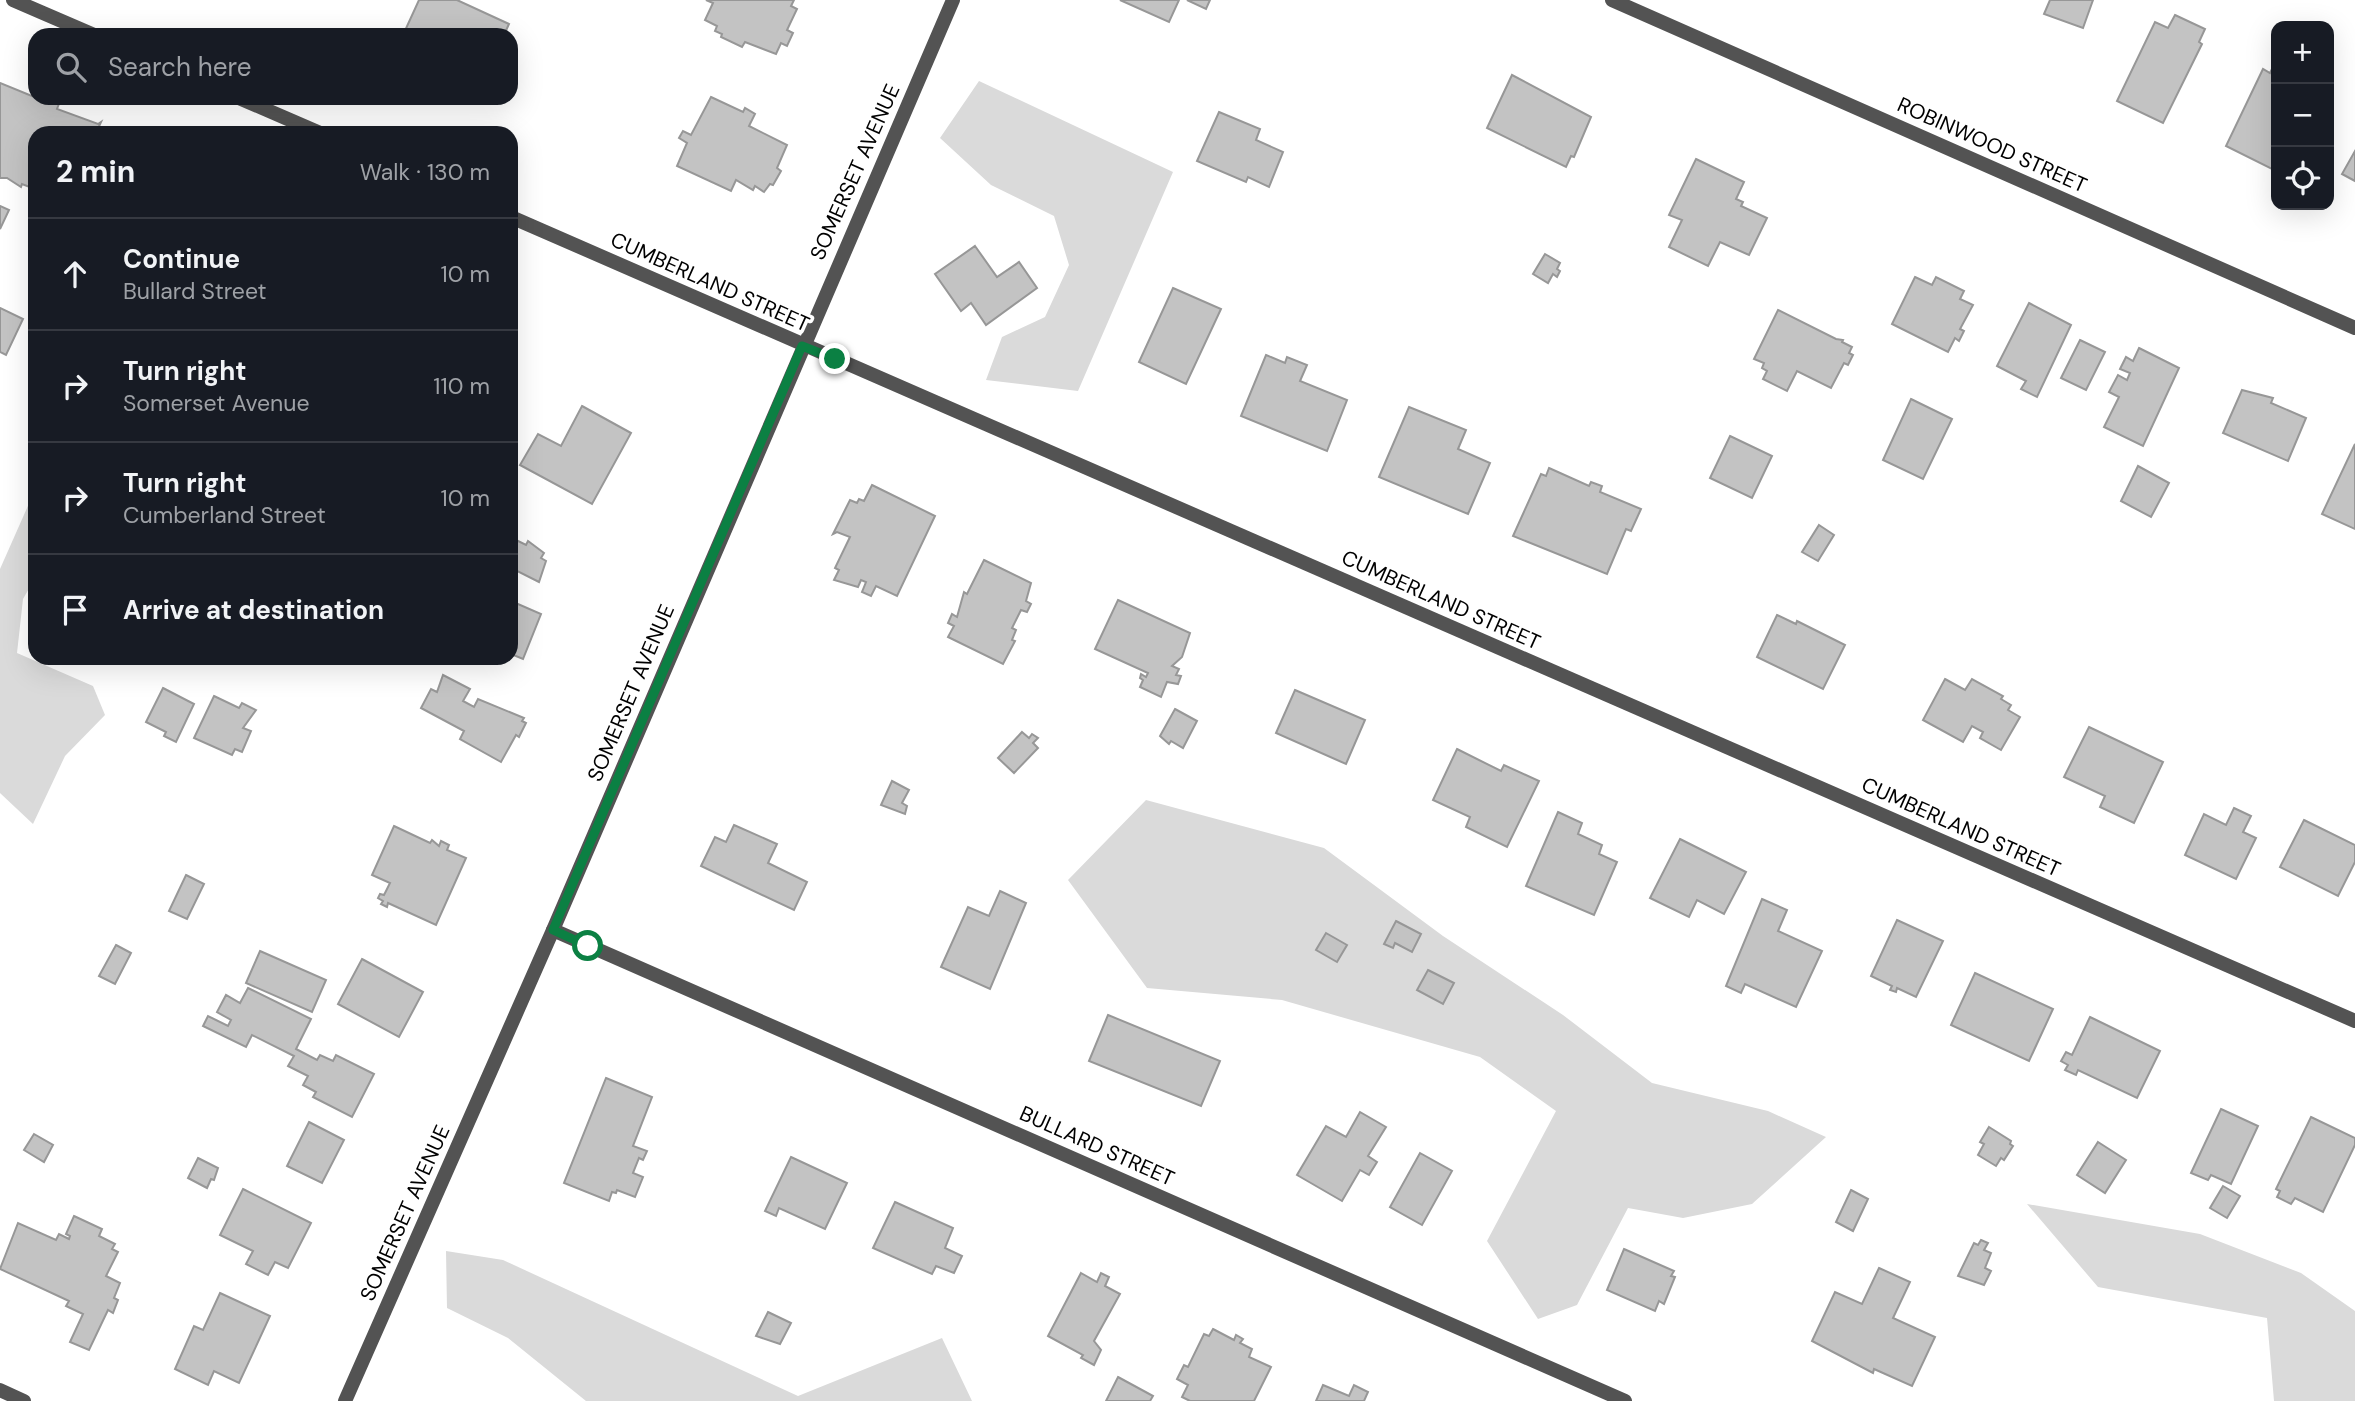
<!DOCTYPE html>
<html lang="en">
<head>
<meta charset="utf-8">
<style>
	:root { --surface:#171b24; --page:#20242c; --text:#f1f3f6; --muted:#9ea1a6; --line:#363941 }
	body { margin:0; font-family:"DM Sans",sans-serif; background:var(--page); color:var(--text) }
	.controls { position:absolute; right:21px; top:21px; display:grid; overflow:hidden; border-radius:14px; box-shadow:0 7px 28px #0002 }
	.controls button { width:63px; height:63px; display:grid; place-items:center; padding:0; border:0; border-bottom:2px solid var(--line); background:var(--surface); color:var(--text); font:35px sans-serif }
	.stop { position:absolute; width:21px; height:21px; margin:-16px; border:5px solid #0b8043; border-radius:50%; background:#fff }
	.stop.end { background:#0b8043; border-color:#fff; box-shadow:0 2px 7px #0008 }
	.list { margin:0; padding:0; list-style:none }
	h2 { display:flex; justify-content:space-between; align-items:center; height:91px; margin:0; padding:0 28px; font-size:30px }
	h2 small { font-size:23px; font-weight:400; color:var(--muted) }
	.list li { display:grid; grid-template-columns:46px 1fr auto; gap:21px; align-items:center; box-sizing:border-box; height:112px; padding:0 28px; border-top:2px solid var(--line) }
	.list b { display:block; font-size:26px; white-space:nowrap }
	.list p { margin:0; font-size:23px; white-space:nowrap; color:var(--muted) }
	.list em { font-size:23px; font-style:normal; color:var(--muted) }
	.icon { flex:none; width:38px; height:38px; fill:none; stroke:currentColor; stroke-width:2; stroke-linecap:round; stroke-linejoin:round }
	.map { position:relative; flex:none; width:2355px; height:1401px; overflow:hidden }
	.search { position:absolute; background:var(--surface); box-shadow:0 7px 28px #0002; left:28px; top:28px; width:490px; height:77px; display:flex; align-items:center; gap:18px; box-sizing:border-box; padding:0 24px; border-radius:21px; color:var(--muted); font-size:26px }
	.panel { position:absolute; background:var(--surface); box-shadow:0 7px 28px #0002; left:28px; top:126px; width:490px; height:539px; border-radius:21px }
	.map>svg:first-child { display:block }
	.green { fill:#dadada }
	.building { fill:#c3c3c3; stroke:#979797; stroke-width:2 }
	.lines { fill:none; stroke-linecap:round; stroke-linejoin:round }
	.minor { stroke:#535353; stroke-width:14 }
	.tertiary { stroke:#535353; stroke-width:14 }
	.route { stroke:#0b8043; stroke-width:9 }
	.labels { text-anchor:middle; stroke-width:7; stroke-linejoin:round; paint-order:stroke }
	.street-label { font-size:21px; fill:#000; stroke:#fff }
</style>
</head>
<body>
<div class="map">
<svg width="2355" height="1401" viewBox="0 0 2355 1401">
	<rect width="100%" height="100%" fill="#fff"/>
	<g class="green">
		<path d="M979,81L1173,172L1078,391L986,380L1002,337L1045,317L1069,265L1054,216L991,185L940,138Z"/>
		<path d="M35,490V578L23,599L17,653L93,686L105,715L65,756L33,824L0,793V569Z"/>
		<path d="M1146,800L1324,848L1443,936L1563,1015L1652,1083L1768,1111L1826,1137L1752,1204L1683,1218L1628,1208L1577,1305L1538,1319L1487,1241L1556,1111L1480,1057L1282,1000L1147,988L1068,880Z"/>
		<path d="M2027,1204L2200,1234L2301,1273L2355,1311V1401H2274L2267,1318L2098,1287Z"/>
		<path d="M446,1251L503,1260L798,1396L942,1338L972,1401H586L508,1338L447,1308Z"/>
	</g>
	<g class="building">
		<path d="M419,0H457L509,24L504,35H403Z"/>
		<path d="M706,0H794L791,6L797,9L787,30L793,33L787,46L781,43L776,54L745,42L742,47L721,37L722,34L715,31L717,26L705,20L713,3Z"/>
		<path d="M1120,0H1179L1169,22Z"/>
		<path d="M1187,0H1210L1206,9Z"/>
		<path d="M2050,0H2093L2083,28L2044,14Z"/>
		<path d="M2175,15L2205,29L2199,42L2202,44L2163,123L2117,101L2155,22L2168,28Z"/>
		<path d="M2276,61V171L2226,146L2263,69L2270,73Z"/>
		<path d="M1512,75L1591,117L1574,157L1571,156L1566,167L1487,128Z"/>
		<path d="M0,83L49,103L54,98L60,101L57,109L98,124L101,122L96,133H35V189L22,184L21,187L7,178H0Z"/>
		<path d="M711,97L743,112L745,108L755,114L749,126L787,145L777,168L781,171L773,185L770,184L764,192L755,186L753,190L736,180L731,191L677,166L687,143L679,138L683,131L691,135Z"/>
		<path d="M1219,112L1260,129L1256,140L1283,152L1269,187L1248,177L1246,182L1197,161Z"/>
		<path d="M2355,151V181L2342,174Z"/>
		<path d="M1696,159L1744,182L1736,199L1743,202L1741,206L1767,218L1749,255L1720,242L1708,266L1669,247L1682,220L1669,215Z"/>
		<path d="M0,206L9,210L0,229Z"/>
		<path d="M975,246L997,277L1019,262L1037,288L986,325L971,303L961,311L935,274Z"/>
		<path d="M1545,254L1560,263L1557,269L1560,271L1557,277L1553,274L1548,283L1533,274Z"/>
		<path d="M1915,277L1932,285L1936,277L1964,291L1960,299L1973,305L1960,329L1964,331L1959,341L1955,338L1948,352L1892,324Z"/>
		<path d="M1173,288L1221,309L1186,384L1139,362Z"/>
		<path d="M2029,303L2071,325L2037,397L2021,389L2026,381L1997,366Z"/>
		<path d="M0,308L23,319L6,355L0,352Z"/>
		<path d="M1778,310L1836,339L1843,340L1842,342L1852,347L1849,353L1853,355L1848,365L1844,363L1831,388L1797,371L1787,391L1763,379L1767,371L1762,368L1764,363L1754,359Z"/>
		<path d="M2080,340L2105,352L2086,390L2061,378Z"/>
		<path d="M2139,348L2179,368L2143,446L2104,427L2119,397L2109,392L2118,375L2127,380L2130,373L2120,369L2126,357L2133,361Z"/>
		<path d="M1266,355L1285,363L1287,357L1307,365L1300,381L1347,400L1327,451L1241,416Z"/>
		<path d="M2242,390L2273,398L2271,403L2306,418L2288,461L2223,433Z"/>
		<path d="M1911,399L1952,419L1923,479L1883,460Z"/>
		<path d="M582,406L631,433L592,504L520,465L538,434L561,446Z"/>
		<path d="M1409,407L1466,430L1458,449L1490,463L1468,514L1379,477Z"/>
		<path d="M1730,436L1772,456L1752,498L1710,478Z"/>
		<path d="M2355,444V529L2322,514Z"/>
		<path d="M2138,466L2169,483L2151,517L2121,501Z"/>
		<path d="M1549,468L1589,486L1591,482L1602,486L1600,492L1641,509L1631,531L1626,529L1607,574L1513,536L1541,474L1546,476Z"/>
		<path d="M872,485L935,516L897,596L876,586L871,596L862,592L866,582L861,580L858,587L834,580L839,570L835,568L850,537L837,532L833,534L850,500L857,503L859,499L864,501Z"/>
		<path d="M1819,525L1834,535L1818,561L1802,552Z"/>
		<path d="M516,540L526,545L528,541L544,553L541,558L546,561L539,582L511,568V551Z"/>
		<path d="M984,560L1031,583L1026,601L1031,604L1027,612L1021,610L1012,628L1016,630L1012,640L1015,641L1003,664L948,637L954,626L948,623L952,614L957,617L964,592L967,594Z"/>
		<path d="M1118,600L1190,633L1182,657L1172,666L1179,669L1176,675L1181,676L1178,684L1167,682L1161,697L1140,687L1143,680L1140,678L1141,674L1146,677L1148,673L1095,649Z"/>
		<path d="M511,601L541,614L523,659L511,654Z"/>
		<path d="M1777,615L1796,624L1797,621L1845,645L1823,689L1757,657Z"/>
		<path d="M443,675L470,689L463,701L474,707L478,699L524,718L522,721L526,723L519,737L516,735L501,762L460,739L464,731L421,708L431,689L437,692Z"/>
		<path d="M1945,679L1965,690L1972,679L2003,696L2001,699L2011,705L2008,710L2020,717L2001,750L1980,738L1983,732L1972,726L1963,742L1923,720Z"/>
		<path d="M163,688L194,704L176,742L164,736L166,732L146,722Z"/>
		<path d="M1295,690L1365,720L1346,764L1276,733Z"/>
		<path d="M214,696L239,708L242,703L256,710L243,728L251,731L242,752L235,749L232,755L194,738Z"/>
		<path d="M1175,709L1197,721L1183,748L1171,741L1169,744L1160,736Z"/>
		<path d="M2089,727L2163,762L2134,823L2100,807L2105,796L2064,777Z"/>
		<path d="M1022,732L1029,738L1032,734L1038,738L1033,743L1038,748L1014,773L998,758Z"/>
		<path d="M1457,749L1501,771L1504,765L1539,781L1507,847L1466,827L1470,817L1433,800Z"/>
		<path d="M892,781L909,790L902,803L907,806L905,814L881,805Z"/>
		<path d="M2234,808L2251,816L2243,832L2256,838L2236,879L2185,855L2204,814L2226,825Z"/>
		<path d="M1558,812L1582,823L1578,834L1602,845L1599,854L1617,862L1594,915L1526,886Z"/>
		<path d="M2304,820L2355,845V862L2338,896L2280,867Z"/>
		<path d="M734,825L777,844L768,863L807,882L794,910L701,866L715,837L726,842Z"/>
		<path d="M394,826L430,843L432,840L439,846L441,841L449,845L447,850L466,858L436,925L388,903L387,907L381,904L383,901L378,898L380,894L384,895L390,883L372,875Z"/>
		<path d="M1680,839L1746,872L1724,914L1697,900L1689,917L1650,898Z"/>
		<path d="M186,875L204,884L187,919L169,911Z"/>
		<path d="M1000,891L1026,903L990,989L941,967L968,907L989,916Z"/>
		<path d="M1762,899L1787,910L1778,931L1822,951L1796,1007L1745,984L1741,993L1726,986Z"/>
		<path d="M1897,920L1943,941L1916,997L1897,988L1896,992L1890,990L1892,986L1871,976Z"/>
		<path d="M1396,921L1421,934L1412,952L1395,943L1393,948L1384,944Z"/>
		<path d="M1326,933L1347,945L1337,962L1316,950Z"/>
		<path d="M116,945L131,953L115,984L99,976Z"/>
		<path d="M260,951L326,980L312,1012L246,983Z"/>
		<path d="M362,959L423,992L399,1037L338,1004Z"/>
		<path d="M1428,970L1454,983L1443,1004L1417,990Z"/>
		<path d="M1975,973L2053,1009L2029,1061L1951,1025Z"/>
		<path d="M248,988L311,1019L296,1049L317,1060L320,1055L333,1061L336,1055L374,1074L352,1117L313,1097L316,1092L303,1085L308,1076L288,1066L294,1056L252,1035L246,1047L203,1026L208,1016L228,1026L231,1020L217,1012L226,995L240,1003Z"/>
		<path d="M1108,1015L1220,1061L1201,1106L1089,1061Z"/>
		<path d="M2090,1017L2160,1051L2137,1098L2078,1070L2076,1075L2065,1070L2068,1065L2061,1061L2066,1052L2072,1055Z"/>
		<path d="M606,1078L652,1097L633,1146L647,1151L643,1160L639,1158L633,1173L643,1177L635,1197L617,1190L616,1193L612,1192L609,1201L564,1183Z"/>
		<path d="M2221,1109L2258,1126L2231,1184L2211,1175L2208,1180L2191,1173Z"/>
		<path d="M1360,1112L1386,1127L1368,1156L1377,1162L1369,1175L1360,1170L1342,1201L1297,1175L1326,1126L1346,1137Z"/>
		<path d="M2311,1117L2355,1138V1145L2323,1212L2295,1198L2291,1204L2277,1197L2280,1191L2276,1189Z"/>
		<path d="M309,1122L344,1140L322,1183L287,1166Z"/>
		<path d="M1989,1127L2011,1141L2010,1144L2013,1146L2004,1160L2001,1158L1996,1166L1978,1155L1984,1144L1980,1142Z"/>
		<path d="M34,1134L53,1145L44,1162L24,1150Z"/>
		<path d="M2098,1142L2126,1160L2105,1193L2077,1175Z"/>
		<path d="M1420,1153L1452,1171L1422,1225L1390,1207Z"/>
		<path d="M791,1157L847,1183L825,1229L779,1208L776,1216L765,1211Z"/>
		<path d="M198,1158L218,1168L214,1180L211,1179L207,1188L188,1178Z"/>
		<path d="M2223,1186L2240,1196L2227,1218L2210,1208Z"/>
		<path d="M243,1189L311,1223L288,1268L275,1262L268,1275L246,1264L253,1251L220,1235Z"/>
		<path d="M1851,1190L1868,1199L1853,1231L1836,1222Z"/>
		<path d="M895,1202L953,1228L945,1248L962,1256L954,1273L936,1266L932,1274L873,1248Z"/>
		<path d="M74,1216L102,1229L99,1236L115,1244L112,1249L118,1252L106,1276L120,1283L114,1298L118,1300L113,1313L108,1310L89,1350L70,1342L83,1314L66,1306L69,1301L0,1269L18,1223L56,1240L59,1234L69,1239L70,1236L66,1234Z"/>
		<path d="M1981,1240L1988,1243L1984,1250L1991,1253L1985,1268L1991,1271L1984,1285L1958,1276L1974,1243L1978,1245Z"/>
		<path d="M1624,1249L1674,1271L1671,1276L1675,1277L1664,1304L1659,1301L1655,1311L1607,1290Z"/>
		<path d="M1879,1268L1910,1282L1893,1318L1935,1337L1912,1386L1874,1369L1873,1373L1812,1341L1835,1292L1862,1304Z"/>
		<path d="M1081,1273L1097,1282L1101,1273L1109,1277L1105,1286L1120,1294L1094,1341L1101,1350L1094,1365L1081,1358L1083,1355L1048,1336Z"/>
		<path d="M220,1293L270,1316L239,1383L214,1371L208,1385L175,1369L194,1326L203,1330Z"/>
		<path d="M768,1312L791,1323L780,1344L756,1336Z"/>
		<path d="M1213,1329L1234,1340L1236,1335L1243,1339L1240,1343L1252,1349L1249,1357L1271,1367L1254,1401H1190L1182,1397L1188,1385L1177,1379L1184,1365L1188,1367L1204,1334L1209,1336Z"/>
		<path d="M1118,1377L1153,1396L1150,1401H1106Z"/>
		<path d="M1323,1385L1349,1396L1354,1385L1368,1392L1364,1401H1316Z"/>
	</g>
	<g class="lines">
		<g class="minor">
			<path d="M13,0L94,35"/>
			<path d="M1612,0L2355,328"/>
			<path d="M239,98L320,133"/>
			<path d="M511,217L2355,1021"/>
			<path d="M553,930L1625,1401"/>
			<path d="M0,1390L24,1401"/>
		</g>
		<path class="tertiary" d="M345,1401L553,930L953,0"/>
	</g>
	<g class="lines">
		<path class="route" d="M588,946L553,930L802,346L835,359"/>
	</g>
	<g class="labels">
		<g class="street-label">
			<text transform="translate(1992 145) rotate(24)" y="7">ROBINWOOD STREET</text>
			<text transform="translate(855 172) rotate(-66)" y="7">SOMERSET AVENUE</text>
			<text transform="translate(710 282) rotate(24)" y="7">CUMBERLAND STREET</text>
			<text transform="translate(1441 600) rotate(24)" y="7">CUMBERLAND STREET</text>
			<text transform="translate(631 693) rotate(-67)" y="7">SOMERSET AVENUE</text>
			<text transform="translate(1961 827) rotate(24)" y="7">CUMBERLAND STREET</text>
			<text transform="translate(1097 1146) rotate(24)" y="7">BULLARD STREET</text>
			<text transform="translate(405 1213) rotate(-66)" y="7">SOMERSET AVENUE</text>
		</g>
	</g>
</svg>
<div class="controls">
<button>+</button>
<button>−</button>
<button><svg class="icon" aria-label="locate" viewBox="0 0 24 24"><circle cx="12" cy="12" r="6"/><path d="M12 2v4M12 18v4M2 12h4M18 12h4"/></svg></button>
</div>
<div class="stop" style="left:588px;top:946px"></div>
<div class="stop end" style="left:835px;top:359px"></div>
<div class="search"><svg class="icon" aria-label="search" viewBox="0 0 24 24"><circle cx="10" cy="10" r="6"/><path d="M15 15l6 6"/></svg>Search here</div>
<section class="panel">
<h2>2 min<small>Walk · 130 m</small></h2>
<ul class="list">
<li><svg class="icon" aria-label="ahead" viewBox="0 0 24 24"><path d="M12 20V5M6 11l6-6 6 6"/></svg><div><b>Continue</b><p>Bullard Street</p></div><em>10 m</em></li>
<li><svg class="icon" aria-label="right" viewBox="0 0 24 24"><path d="M7 20v-9h11M14 6l5 5-5 5"/></svg><div><b>Turn right</b><p>Somerset Avenue</p></div><em>110 m</em></li>
<li><svg class="icon" aria-label="right" viewBox="0 0 24 24"><path d="M7 20v-9h11M14 6l5 5-5 5"/></svg><div><b>Turn right</b><p>Cumberland Street</p></div><em>10 m</em></li>
<li><svg class="icon" aria-label="arrive" viewBox="0 0 24 24"><path d="M6 21V4h12l-3 4 3 4H6"/></svg><div><b>Arrive at destination</b></div></li>
</ul>
</section>
</div>
</body>
</html>
